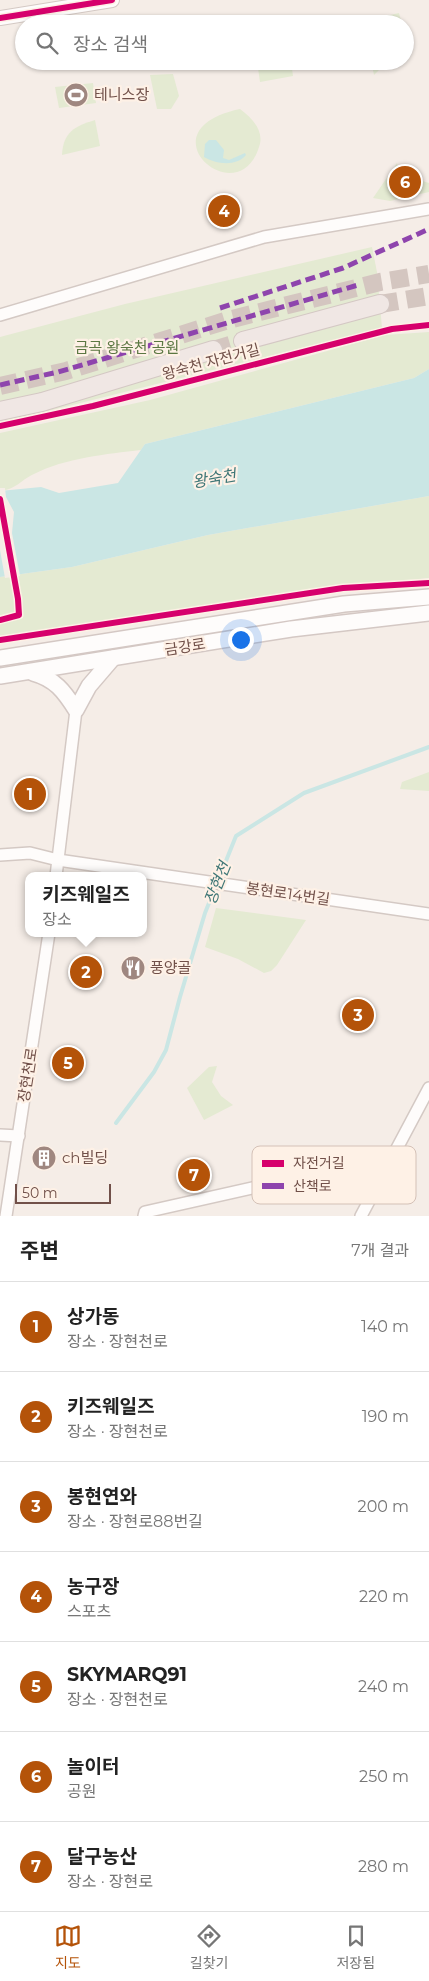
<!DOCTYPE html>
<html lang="ko">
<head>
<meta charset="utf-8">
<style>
	:root { --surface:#fff; --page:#f2f2f2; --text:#222; --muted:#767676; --line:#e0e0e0; --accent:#b45309 }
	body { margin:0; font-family:Montserrat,"Noto Sans KR",sans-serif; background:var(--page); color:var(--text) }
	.scale { position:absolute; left:15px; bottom:12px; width:96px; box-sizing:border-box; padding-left:5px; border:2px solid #715049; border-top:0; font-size:14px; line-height:18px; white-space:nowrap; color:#715049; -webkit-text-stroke:4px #fef1e6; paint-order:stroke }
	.you { position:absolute; left:240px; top:639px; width:18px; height:18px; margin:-12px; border:4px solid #fff; border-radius:50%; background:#1a73e8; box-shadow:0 0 0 8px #1a73e833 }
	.badge { display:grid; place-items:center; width:32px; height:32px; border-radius:50%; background:var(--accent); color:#fff; font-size:16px; font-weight:700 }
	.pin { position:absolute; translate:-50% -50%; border:2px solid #fff; box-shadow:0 1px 5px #0006 }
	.popup { position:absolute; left:25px; top:872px; width:122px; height:65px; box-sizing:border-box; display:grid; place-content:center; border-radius:10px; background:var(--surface); filter:drop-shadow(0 1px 4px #0005); font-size:16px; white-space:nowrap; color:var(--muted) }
	.popup b { font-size:19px; color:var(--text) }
	.popup::after { content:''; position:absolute; left:50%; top:100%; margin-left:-10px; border:10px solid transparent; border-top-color:var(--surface) }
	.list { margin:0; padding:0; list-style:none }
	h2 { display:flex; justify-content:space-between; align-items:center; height:65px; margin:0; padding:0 20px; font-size:21px }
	h2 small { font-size:16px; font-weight:400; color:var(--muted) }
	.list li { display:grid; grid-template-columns:32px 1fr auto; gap:15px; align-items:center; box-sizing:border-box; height:90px; padding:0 20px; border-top:1px solid var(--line) }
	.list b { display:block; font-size:19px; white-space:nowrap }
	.list p { margin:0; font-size:16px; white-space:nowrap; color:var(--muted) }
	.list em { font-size:16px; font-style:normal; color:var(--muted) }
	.icon { flex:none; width:28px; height:28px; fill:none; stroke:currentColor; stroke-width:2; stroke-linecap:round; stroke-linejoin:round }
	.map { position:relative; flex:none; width:429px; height:1216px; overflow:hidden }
	.search { position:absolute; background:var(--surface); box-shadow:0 1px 4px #0004; left:15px; right:15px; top:15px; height:55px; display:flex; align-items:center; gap:12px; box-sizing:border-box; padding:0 18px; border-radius:28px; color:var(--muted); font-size:19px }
	.sheet { height:695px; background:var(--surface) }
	nav { display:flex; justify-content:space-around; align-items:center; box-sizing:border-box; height:70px; border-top:1px solid var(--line); background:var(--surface); font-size:14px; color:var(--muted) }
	nav a { display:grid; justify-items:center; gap:2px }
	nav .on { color:var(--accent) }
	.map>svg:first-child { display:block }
	.green { fill:#e4ead2 }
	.water { fill:#cae6e4 }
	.pier { fill:#f5ede7 }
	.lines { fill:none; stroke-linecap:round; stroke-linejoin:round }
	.stream { stroke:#cae6e4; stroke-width:4 }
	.trunk-tunnel { stroke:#d4c6c0; stroke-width:18; stroke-dasharray:18 9; stroke-linecap:butt }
	.minor-casing { stroke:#d4c9c4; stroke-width:14 }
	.tertiary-casing { stroke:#d4c9c4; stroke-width:16 }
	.secondary-casing { stroke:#d4c8c4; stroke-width:18 }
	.trunk-casing { stroke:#d4c8c4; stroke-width:20 }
	.minor { stroke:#fefcfb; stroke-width:11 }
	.tertiary { stroke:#fefcfb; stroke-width:14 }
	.secondary { stroke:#fefcfb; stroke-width:15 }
	.trunk { stroke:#f0e7e4; stroke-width:18 }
	.quiet { stroke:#8e44ad; stroke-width:5; stroke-dasharray:10 5; stroke-linecap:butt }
	.cycleway-casing { stroke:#fef1e6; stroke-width:9 }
	.cycleway { stroke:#d6006c; stroke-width:6 }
	.labels { text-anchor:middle; stroke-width:4.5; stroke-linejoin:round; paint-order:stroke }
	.poi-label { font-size:15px; fill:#715049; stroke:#fef1e6; text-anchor:start }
	.park-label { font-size:15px; fill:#5b7742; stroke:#fef1e6 }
	.street-label { font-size:15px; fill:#715049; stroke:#fef1e6 }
	.water-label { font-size:16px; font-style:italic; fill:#3e7676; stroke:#fef1e6 }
	.key { fill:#fef1e6; stroke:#d4c1b7; stroke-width:1 }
	.key-label { font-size:14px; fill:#715049 }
</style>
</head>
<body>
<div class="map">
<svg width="429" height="1216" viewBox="0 0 429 1216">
	<rect width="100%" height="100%" fill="#f5ede7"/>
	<g class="green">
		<path d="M399,13L402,24H363V21Z"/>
		<path d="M257,61H291L293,76L260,82Z"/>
		<path d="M371,61H388L374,75Z"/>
		<path d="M173,74L179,96L171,109H157L150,75Z"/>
		<path d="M93,83L96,103L59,108L55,87Z"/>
		<path d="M240,109C252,118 265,131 259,147C238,215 140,130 240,109Z"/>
		<path d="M95,120L100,146L62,155C63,132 75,126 95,120Z"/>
		<path d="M397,163L402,181L419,180L429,183V192L390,201L373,198Z"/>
		<path d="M235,203V217L213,219V204Z"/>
		<path d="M372,247L377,272L382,328L0,423V337L125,304Z"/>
		<path d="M429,332V369L414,378L145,444L141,450C107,454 65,458 34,474C19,481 17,489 0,491V433L150,400L385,335Z"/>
		<path d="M429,496V578L310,589L305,591L0,636V577L72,567L208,535Z"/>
		<path d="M429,772V791L400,789L402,782Z"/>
		<path d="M216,908L306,920L277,965L271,971L264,973L238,959L205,947Z"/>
		<path d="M217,1066L212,1082L221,1096L233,1105L204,1120L187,1088L209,1067Z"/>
	</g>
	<g class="water">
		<path d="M209,140H216L224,150L223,158L229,160L245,153L246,155C236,167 216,164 204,157L205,144Z"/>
		<path d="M429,369V496L208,535L72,567L0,577V491L41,487L59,493L118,483L145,444L414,378Z"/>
	</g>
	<path class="pier" d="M0,488H5L6,497L14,512L12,533L20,576L5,578L0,550Z"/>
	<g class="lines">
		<path class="stream" d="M116,1123L154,1072L166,1050L180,997L205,913L236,836L304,793L429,747"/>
		<g class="trunk-tunnel">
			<path d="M380,304L429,296"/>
			<path d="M213,350L243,341"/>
			<path d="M0,386L66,371L228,320L380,282L429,274"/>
		</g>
		<defs>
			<g id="minor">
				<path d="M0,315L264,237L429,209"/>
				<path d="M0,855L30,853L58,860L429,914"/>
				<path d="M56,876L76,710"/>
				<path d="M0,1135L19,1136"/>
				<path d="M6,1216L49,933"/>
				<path d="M144,1216L145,1212L283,1181L322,1176L384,1174"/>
				<path d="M361,1216L429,1088"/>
			</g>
			<path id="tertiary" d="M0,18L112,0"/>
			<g id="secondary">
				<path d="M0,658L344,604L429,597"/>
				<path d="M33,673C55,679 64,691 76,710L89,686L113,658"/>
				<path d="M0,676L291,629L429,613"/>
			</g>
			<g id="trunk">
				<path d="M243,341L380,304"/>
				<path d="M0,411L42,402L213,350"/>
			</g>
		</defs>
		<use href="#minor" class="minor-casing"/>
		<use href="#tertiary" class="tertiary-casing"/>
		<use href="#secondary" class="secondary-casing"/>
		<use href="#trunk" class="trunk-casing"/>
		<use href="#minor" class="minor"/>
		<use href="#tertiary" class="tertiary"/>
		<use href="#secondary" class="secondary"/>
		<use href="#trunk" class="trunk"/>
		<g class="quiet">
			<path d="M220,308L343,268L429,229"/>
			<path d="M0,385L58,372L358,285"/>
		</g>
		<defs>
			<g id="cycleway">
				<path d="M0,18L112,0"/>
				<path d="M0,426L93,406L392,329L429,325"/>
				<path d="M0,499L18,599L19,615L0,620"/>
				<path d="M0,640L343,588L429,583"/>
			</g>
		</defs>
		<use href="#cycleway" class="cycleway-casing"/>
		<use href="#cycleway" class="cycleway"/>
	</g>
	<defs>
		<symbol id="stadium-disc" viewBox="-11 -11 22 22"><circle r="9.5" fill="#9f8780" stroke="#fef1e6"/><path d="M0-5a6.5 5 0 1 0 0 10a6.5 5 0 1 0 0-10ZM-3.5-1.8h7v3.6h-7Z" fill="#fff"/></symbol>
		<symbol id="restaurant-disc" viewBox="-11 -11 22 22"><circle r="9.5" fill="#9f8780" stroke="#fef1e6"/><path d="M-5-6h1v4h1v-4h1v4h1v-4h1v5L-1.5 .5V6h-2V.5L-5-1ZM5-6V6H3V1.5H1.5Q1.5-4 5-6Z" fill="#fff"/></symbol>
		<symbol id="building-disc" viewBox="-11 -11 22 22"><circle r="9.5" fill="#9f8780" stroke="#fef1e6"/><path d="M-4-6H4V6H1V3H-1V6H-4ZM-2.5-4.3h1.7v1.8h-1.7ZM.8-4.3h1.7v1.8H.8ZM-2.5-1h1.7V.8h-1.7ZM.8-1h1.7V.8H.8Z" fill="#fff"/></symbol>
	</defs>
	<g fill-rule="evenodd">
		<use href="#stadium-disc" x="62" y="81" width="28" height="28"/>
		<use href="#restaurant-disc" x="119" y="954" width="28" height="28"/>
		<use href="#building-disc" x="30" y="1144" width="28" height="28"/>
	</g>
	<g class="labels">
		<g class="poi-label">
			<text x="94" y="100">테니스장</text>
			<text x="150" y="973">풍양골</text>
			<text x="62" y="1163">ch빌딩</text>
		</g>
		<g class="park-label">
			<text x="127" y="353">금곡 왕숙천 공원</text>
		</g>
		<g class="street-label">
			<text transform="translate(211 362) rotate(-15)" y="5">왕숙천 자전거길</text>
			<text transform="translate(185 647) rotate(-9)" y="5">금강로</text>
			<text transform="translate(288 894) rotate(8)" y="5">봉현로14번길</text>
			<text transform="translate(28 1075) rotate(-81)" y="5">장현천로</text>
		</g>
		<g class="water-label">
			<text transform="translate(214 478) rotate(-10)" y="6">왕숙천</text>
			<text transform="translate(217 883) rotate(-68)" y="6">장현천</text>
		</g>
	</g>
	<rect x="252" y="1146" width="164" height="58" rx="8" class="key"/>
	<rect x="262" y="1160" width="22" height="7" fill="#d6006c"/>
	<rect x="262" y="1183" width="22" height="6" fill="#8e44ad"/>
	<g class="key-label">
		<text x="293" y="1168">자전거길</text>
		<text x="293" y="1191">산책로</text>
	</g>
</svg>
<div class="scale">50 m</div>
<div class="you"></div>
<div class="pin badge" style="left:30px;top:794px">1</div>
<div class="pin badge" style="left:86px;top:972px">2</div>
<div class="popup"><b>키즈웨일즈</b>장소</div>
<div class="pin badge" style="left:358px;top:1015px">3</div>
<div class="pin badge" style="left:224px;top:211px">4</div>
<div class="pin badge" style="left:68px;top:1063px">5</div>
<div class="pin badge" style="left:405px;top:182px">6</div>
<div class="pin badge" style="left:194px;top:1175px">7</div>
<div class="search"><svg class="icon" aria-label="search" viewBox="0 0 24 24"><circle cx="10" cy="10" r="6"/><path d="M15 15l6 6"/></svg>장소 검색</div>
</div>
<section class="sheet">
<h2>주변<small>7개 결과</small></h2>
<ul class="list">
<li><span class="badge">1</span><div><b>상가동</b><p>장소 · 장현천로</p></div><em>140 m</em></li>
<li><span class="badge">2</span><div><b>키즈웨일즈</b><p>장소 · 장현천로</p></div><em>190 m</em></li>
<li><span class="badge">3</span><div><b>봉현연와</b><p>장소 · 장현로88번길</p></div><em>200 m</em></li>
<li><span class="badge">4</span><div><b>농구장</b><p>스포츠</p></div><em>220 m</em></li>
<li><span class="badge">5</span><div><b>SKYMARQ91</b><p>장소 · 장현천로</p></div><em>240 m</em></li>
<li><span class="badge">6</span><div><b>놀이터</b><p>공원</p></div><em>250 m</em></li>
<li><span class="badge">7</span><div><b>달구농산</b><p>장소 · 장현로</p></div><em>280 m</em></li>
</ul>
</section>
<nav>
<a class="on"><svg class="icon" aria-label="map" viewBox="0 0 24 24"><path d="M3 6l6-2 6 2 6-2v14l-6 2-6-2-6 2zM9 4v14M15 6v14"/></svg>지도</a>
<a><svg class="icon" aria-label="directions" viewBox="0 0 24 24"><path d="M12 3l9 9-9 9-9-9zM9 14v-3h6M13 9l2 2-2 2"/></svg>길찾기</a>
<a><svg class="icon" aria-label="saved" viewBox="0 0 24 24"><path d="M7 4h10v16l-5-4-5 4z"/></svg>저장됨</a>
</nav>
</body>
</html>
